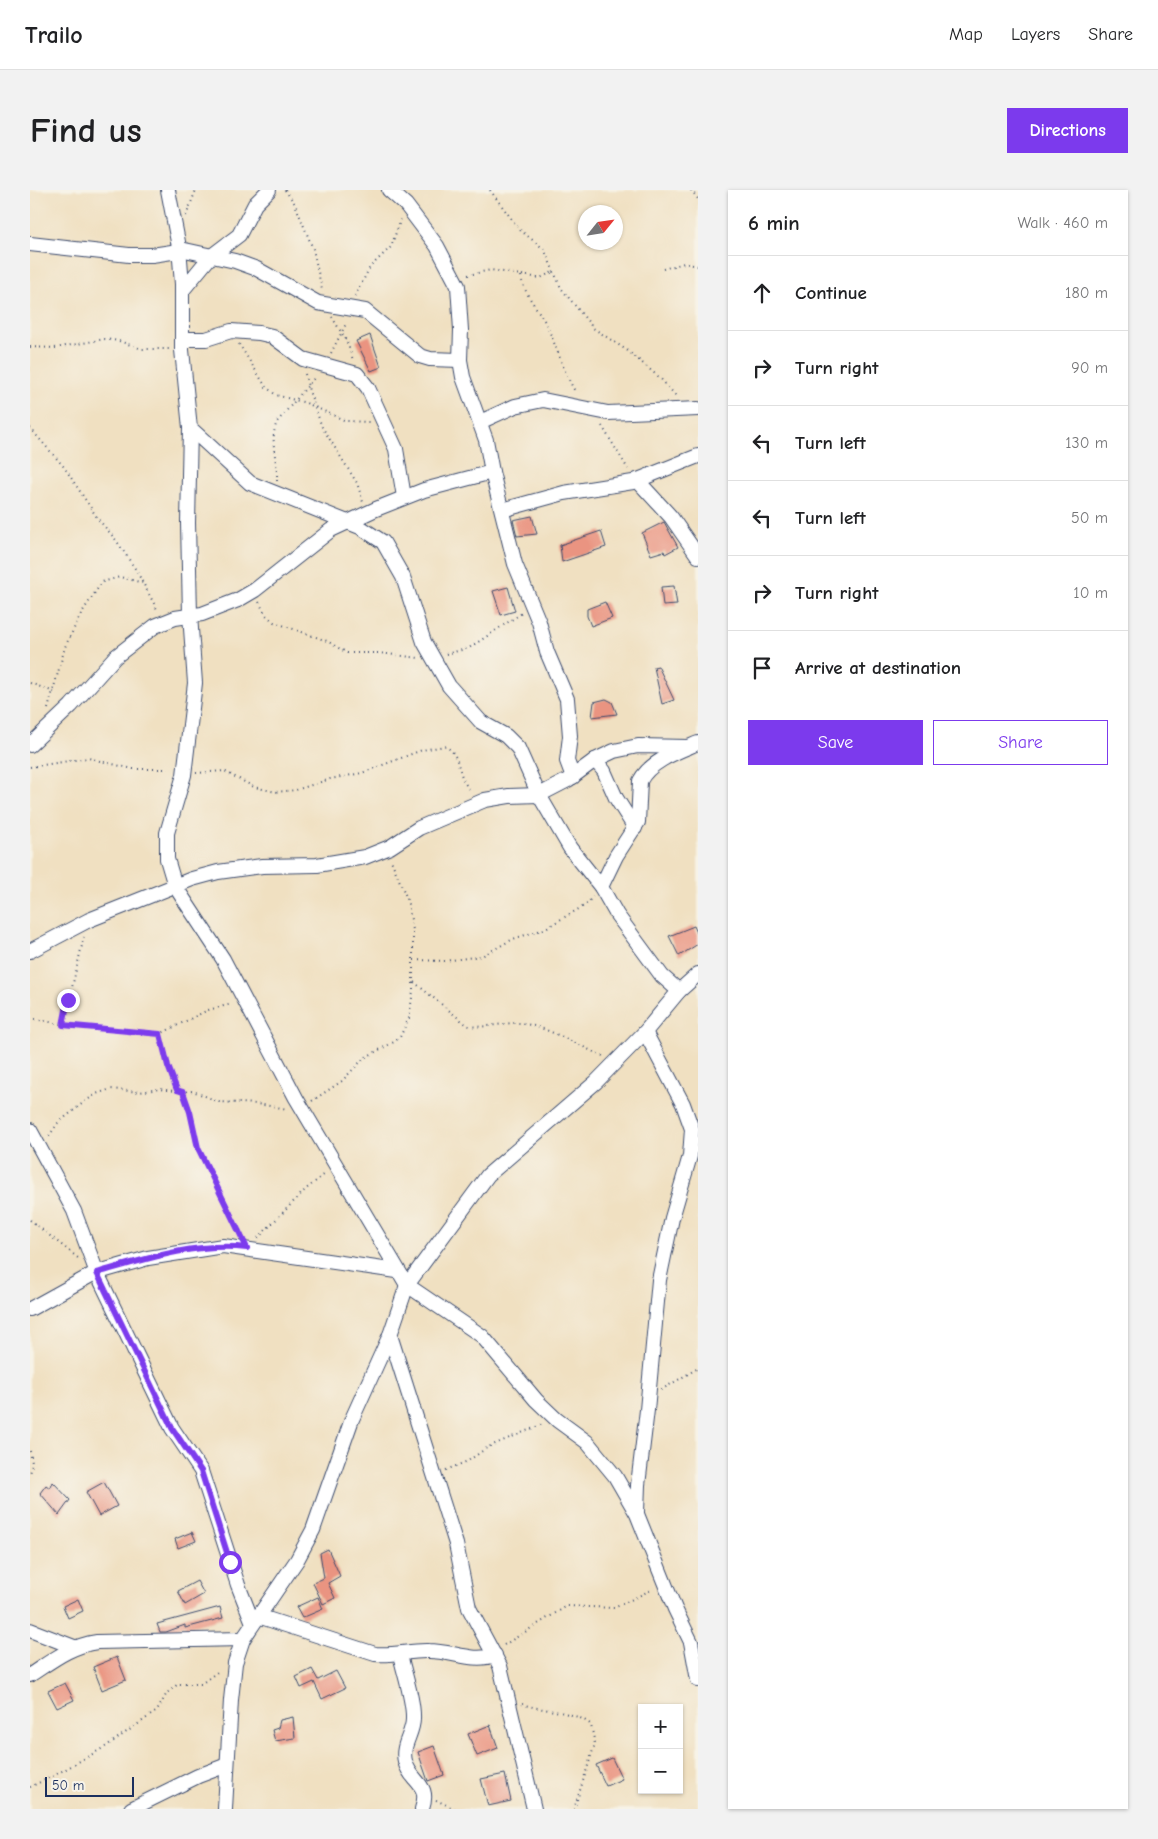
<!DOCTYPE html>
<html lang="en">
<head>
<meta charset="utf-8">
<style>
	:root { --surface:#fff; --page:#f2f2f2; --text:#202124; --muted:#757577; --line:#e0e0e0; --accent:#7c3aed }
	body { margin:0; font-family:"Comic Neue",sans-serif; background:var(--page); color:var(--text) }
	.controls { position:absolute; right:15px; bottom:15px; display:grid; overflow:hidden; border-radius:0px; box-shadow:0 1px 4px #0004 }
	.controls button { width:45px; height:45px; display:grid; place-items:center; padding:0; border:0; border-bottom:1px solid var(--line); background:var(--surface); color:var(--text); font:25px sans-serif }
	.compass { position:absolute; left:548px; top:15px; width:45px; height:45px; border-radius:50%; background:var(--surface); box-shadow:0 1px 4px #0004; rotate:60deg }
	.scale { position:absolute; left:15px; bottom:12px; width:89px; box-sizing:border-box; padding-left:5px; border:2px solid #1b2f5e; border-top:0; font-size:14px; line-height:18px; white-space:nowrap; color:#1b2f5e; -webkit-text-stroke:4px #f7f3e8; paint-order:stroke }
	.stop { position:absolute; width:15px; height:15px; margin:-11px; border:4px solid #7c3aed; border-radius:50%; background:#fff }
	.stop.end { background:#7c3aed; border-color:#fff; box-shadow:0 1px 5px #0008 }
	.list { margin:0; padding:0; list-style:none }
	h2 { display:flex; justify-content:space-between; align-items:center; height:65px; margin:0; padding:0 20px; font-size:21px }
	h2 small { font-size:16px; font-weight:400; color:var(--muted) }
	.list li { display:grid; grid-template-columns:32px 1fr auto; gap:15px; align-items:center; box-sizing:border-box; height:75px; padding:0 20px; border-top:1px solid var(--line) }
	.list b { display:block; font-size:19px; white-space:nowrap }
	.list em { font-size:16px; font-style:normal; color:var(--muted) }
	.actions { display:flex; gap:10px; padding:15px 20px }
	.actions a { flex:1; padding:11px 0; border:1px solid var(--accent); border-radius:0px; text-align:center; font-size:18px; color:var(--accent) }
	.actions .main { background:var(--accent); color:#fff }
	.icon { flex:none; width:28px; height:28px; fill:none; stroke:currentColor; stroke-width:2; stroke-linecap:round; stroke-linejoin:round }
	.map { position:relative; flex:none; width:668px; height:1619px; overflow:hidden; border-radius:0px }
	header { display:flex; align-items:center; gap:30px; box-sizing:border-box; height:70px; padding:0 25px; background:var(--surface); border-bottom:1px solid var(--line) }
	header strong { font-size:24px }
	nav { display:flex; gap:28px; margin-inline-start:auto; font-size:18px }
	.intro { display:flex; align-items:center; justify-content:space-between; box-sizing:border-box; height:120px; padding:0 30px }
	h1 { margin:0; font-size:35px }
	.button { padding:12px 22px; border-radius:0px; background:var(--accent); color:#fff; font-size:18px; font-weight:700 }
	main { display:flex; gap:30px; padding:0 30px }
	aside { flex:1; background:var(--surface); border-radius:0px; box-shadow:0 1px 4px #0004 }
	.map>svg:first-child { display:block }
	.building { fill:#ea9481 }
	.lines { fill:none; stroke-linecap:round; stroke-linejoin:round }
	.minor-casing { stroke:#3b4a6d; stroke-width:16 }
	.path { stroke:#3b4a6d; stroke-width:2; stroke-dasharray:1 4; stroke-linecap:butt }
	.minor { stroke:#fff; stroke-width:14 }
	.route { stroke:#7c3aed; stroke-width:6 }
</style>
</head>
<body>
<header>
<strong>Trailo</strong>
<nav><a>Map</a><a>Layers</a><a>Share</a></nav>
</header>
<div class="intro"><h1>Find us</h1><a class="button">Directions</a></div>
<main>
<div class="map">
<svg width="668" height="1619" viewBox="0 0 668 1619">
	<rect width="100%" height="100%" fill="#f7f3e8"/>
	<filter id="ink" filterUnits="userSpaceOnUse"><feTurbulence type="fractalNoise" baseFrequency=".02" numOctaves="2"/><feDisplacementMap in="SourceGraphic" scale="10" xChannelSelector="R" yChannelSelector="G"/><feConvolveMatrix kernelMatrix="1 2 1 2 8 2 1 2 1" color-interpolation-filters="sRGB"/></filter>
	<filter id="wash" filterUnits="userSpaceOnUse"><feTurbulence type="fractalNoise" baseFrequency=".0096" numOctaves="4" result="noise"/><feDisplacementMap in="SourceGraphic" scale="20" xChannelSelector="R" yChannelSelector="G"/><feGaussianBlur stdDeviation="1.12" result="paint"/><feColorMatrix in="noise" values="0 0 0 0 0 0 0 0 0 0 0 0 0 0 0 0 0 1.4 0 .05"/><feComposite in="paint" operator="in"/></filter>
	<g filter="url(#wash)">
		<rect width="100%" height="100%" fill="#f0e0c1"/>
		<g id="blocks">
			<g class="building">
				<path d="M340,145L351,177L341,181L326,151Z"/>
				<path d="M502,326L507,344L487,346L483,330Z"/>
				<path d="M634,332L648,357L635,364L634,361L621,365L612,343Z"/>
				<path d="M571,341L576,357L532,372L530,355Z"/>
				<path d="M644,396L647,415L633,416L631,397Z"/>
				<path d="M478,397L485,421L471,425L463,401Z"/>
				<path d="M575,412L582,428L561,436L557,426V419Z"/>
				<path d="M628,476L644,510L632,514L624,477Z"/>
				<path d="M576,509L582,512L587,524L562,527L564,512Z"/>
				<path d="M664,736L668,745V754L649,766L639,746Z"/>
				<path d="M23,1292L40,1310L29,1325L10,1303L16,1295L20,1298Z"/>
				<path d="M74,1292L87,1316L69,1326L56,1302Z"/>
				<path d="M162,1342L166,1351L148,1358L145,1349Z"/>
				<path d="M298,1359L310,1386L298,1393L305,1408L293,1414L283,1393L294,1388L290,1363Z"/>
				<path d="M167,1391L174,1404L155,1415L148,1401Z"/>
				<path d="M288,1407L293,1419L272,1428L266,1417Z"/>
				<path d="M48,1409L53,1421L38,1428L33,1416Z"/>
				<path d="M190,1417L193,1428L155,1438V1435L136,1442H130L127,1434Z"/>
				<path d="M87,1467L96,1490L72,1500L63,1477Z"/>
				<path d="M282,1479L288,1490L306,1481L315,1498L292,1509L284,1492L271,1498L266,1487Z"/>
				<path d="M35,1493L44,1510L27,1518L18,1501Z"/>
				<path d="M263,1527L265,1548L245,1551L242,1540L248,1538L250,1530Z"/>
				<path d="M460,1535L468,1558L447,1566L438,1544Z"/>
				<path d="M404,1556L414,1585L398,1591L388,1562Z"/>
				<path d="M582,1568L592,1589L576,1596L566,1575Z"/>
				<path d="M475,1584L481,1611L458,1616L451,1589Z"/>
			</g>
		</g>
	</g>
	<g filter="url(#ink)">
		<use href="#blocks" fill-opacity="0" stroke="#3b4a6d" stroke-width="1"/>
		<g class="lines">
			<defs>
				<g id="minor">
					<path d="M138,0L149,57L152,94V160L160,238L158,333L160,425L165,493L154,585L137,643V669L145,696L193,769L266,908L377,1095L452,1146L506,1210L527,1230L557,1252L585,1286L607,1324L645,1419L661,1452L668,1490"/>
					<path d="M359,0L376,15L407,56L428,96L431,140L430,170L433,187L456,250L462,282L485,374L509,432L517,462L537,509L540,546L537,571L543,587"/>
					<path d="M0,54L99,65H122L155,60L205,71L227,79L288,113L335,121L390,166L400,169L430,170"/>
					<path d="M152,101L180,67L209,45L225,14L239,0"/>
					<path d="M152,149H176L201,141L229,143L242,146L273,169L327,184L338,198L366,259L374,307"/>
					<path d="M450,232L485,216L513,210L578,223L668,219"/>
					<path d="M160,238L220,293L330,337L353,352L373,387L394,452L419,496L451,532L476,546L488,558L509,605L540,658L571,697L587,725L632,786L649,801"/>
					<path d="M607,290L641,327L668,366"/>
					<path d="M472,320L534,303L603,292L668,266"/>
					<path d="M0,555L41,516L85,467L125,436L145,428L172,424L208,410L225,400L301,340L346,319L394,300L462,282"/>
					<path d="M565,570L574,581L586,608L605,638"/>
					<path d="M571,697L586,666L608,632L610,591C620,571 649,561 668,553"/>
					<path d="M0,761L59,730L162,689L188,682L232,676L287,675L335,667L360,657L389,638L455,610L479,606L509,605L538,590L565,570L584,561L608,556L658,557"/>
					<path d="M0,940L44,1021L67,1083L142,1238L171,1281L208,1395L223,1433"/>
					<path d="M0,1119L65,1083L118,1068L193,1056L367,1081"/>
					<path d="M360,1145L426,1354L439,1418L470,1476L504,1619"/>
					<path d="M607,1322L608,1295L617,1220L629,1090L642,1028L660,966L662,939L653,914L615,842"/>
					<path d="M228,1426L345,1464C364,1466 381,1460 399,1461C422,1461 443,1473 465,1465"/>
					<path d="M0,1440L44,1457"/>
					<path d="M370,1464C374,1483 384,1511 383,1529C383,1544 371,1555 375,1571C380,1593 401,1592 392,1619"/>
					<path d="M0,1485C23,1470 40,1456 67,1452L213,1449"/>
					<path d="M101,1619L168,1586L197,1575"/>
					<path d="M195,1619L201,1510L205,1473L213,1449L267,1370L283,1340L322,1229L360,1145L377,1095L458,985L566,892L615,842L649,801L668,784"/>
				</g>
			</defs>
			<use href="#minor" class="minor-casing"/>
			<g class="path">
				<path d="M255,0L265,14L283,59L292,100"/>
				<path d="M460,0L490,40L514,59L531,98L563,138L598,161L630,188L647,207"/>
				<path d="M661,0L668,9"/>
				<path d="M156,26L166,0"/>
				<path d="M633,79L654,73L668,76"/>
				<path d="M438,85L461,80L510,88L525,81"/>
				<path d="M491,86C494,105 508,118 516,134C527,157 533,181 546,203"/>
				<path d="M325,106L340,77L361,57L371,28"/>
				<path d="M302,127L317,152L323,170"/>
				<path d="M209,154L236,197L246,205L276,213L316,231L340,232"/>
				<path d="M0,157L25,158L75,149L89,151L112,159H140"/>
				<path d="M301,163L317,132"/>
				<path d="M275,184L279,201L292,237L327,293L333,312"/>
				<path d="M572,236L598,279"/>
				<path d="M0,238L34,277L68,329L86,350L106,380L128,421"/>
				<path d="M247,291C248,271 239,251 247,232L286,186"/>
				<path d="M229,412L236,425L244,432L297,451L317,463H349L389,468"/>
				<path d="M416,464L439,458L492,423"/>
				<path d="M0,493L24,502"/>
				<path d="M18,519L35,457L51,424L72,392L90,387L113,393"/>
				<path d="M0,577L58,568L103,579H142"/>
				<path d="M166,583L194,581L224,597L246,602L266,600L300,589L332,583L392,560L415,556C433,566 425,585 441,601"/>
				<path d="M384,770L414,771L452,766L483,749L514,739L554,716L563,707"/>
				<path d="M384,792L437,835C448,840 475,832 490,833C518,837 547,855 573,866"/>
				<path d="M0,828L35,835L130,844L178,820L202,814"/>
				<path d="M33,835L54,747"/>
				<path d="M130,844L146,899"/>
				<path d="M153,902L160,922L168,958L212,1045"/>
				<path d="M282,911L312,891L334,868L364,852L370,847L379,828L383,801V740L377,709L361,670"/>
				<path d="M19,946L28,933L53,913L66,904L81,899L109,902L129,899L153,902L163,901L189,912L227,914L258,919"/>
				<path d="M0,1030L48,1068"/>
				<path d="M228,1048L276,999L295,984"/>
				<path d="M631,1200L668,1178"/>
				<path d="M0,1261L2,1273L0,1285"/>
				<path d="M416,1280L438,1271L458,1257L513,1234"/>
				<path d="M474,1455L537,1416L584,1418L623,1399"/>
				<path d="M492,1514C512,1521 547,1521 561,1535L565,1554L544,1619"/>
				<path d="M0,1597L25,1585L75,1557L121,1525L127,1521L137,1503L148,1494H171L190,1480"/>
				<path d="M406,1610L425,1619"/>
			</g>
			<use href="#minor" class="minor"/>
		</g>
	</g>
	<g class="lines" filter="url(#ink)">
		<path class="route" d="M38,810L33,835L130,844L138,876L147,900L153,902L160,922L168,958L217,1058C166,1052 115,1069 67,1083L142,1238L171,1281L200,1372"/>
	</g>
</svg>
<div class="controls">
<button>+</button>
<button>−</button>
</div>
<svg class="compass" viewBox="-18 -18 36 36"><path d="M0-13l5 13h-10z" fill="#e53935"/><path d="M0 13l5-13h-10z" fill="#757577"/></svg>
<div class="scale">50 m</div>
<div class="stop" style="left:200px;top:1372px"></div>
<div class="stop end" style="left:38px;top:810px"></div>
</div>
<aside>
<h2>6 min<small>Walk · 460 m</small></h2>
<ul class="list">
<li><svg class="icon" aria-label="ahead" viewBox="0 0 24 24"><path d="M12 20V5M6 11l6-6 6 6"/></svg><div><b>Continue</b></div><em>180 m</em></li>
<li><svg class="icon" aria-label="right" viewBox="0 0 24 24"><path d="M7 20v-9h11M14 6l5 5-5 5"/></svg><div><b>Turn right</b></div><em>90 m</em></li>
<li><svg class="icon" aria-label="left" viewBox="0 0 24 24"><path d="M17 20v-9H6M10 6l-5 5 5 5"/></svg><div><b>Turn left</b></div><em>130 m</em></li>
<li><svg class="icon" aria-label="left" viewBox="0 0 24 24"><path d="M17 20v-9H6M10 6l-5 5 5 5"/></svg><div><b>Turn left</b></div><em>50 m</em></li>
<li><svg class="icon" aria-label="right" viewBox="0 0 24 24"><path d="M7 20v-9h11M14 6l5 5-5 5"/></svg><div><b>Turn right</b></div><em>10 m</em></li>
<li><svg class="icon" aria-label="arrive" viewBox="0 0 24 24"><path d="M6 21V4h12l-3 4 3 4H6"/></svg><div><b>Arrive at destination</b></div></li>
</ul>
<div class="actions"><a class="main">Save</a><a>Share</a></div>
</aside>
</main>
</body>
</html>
